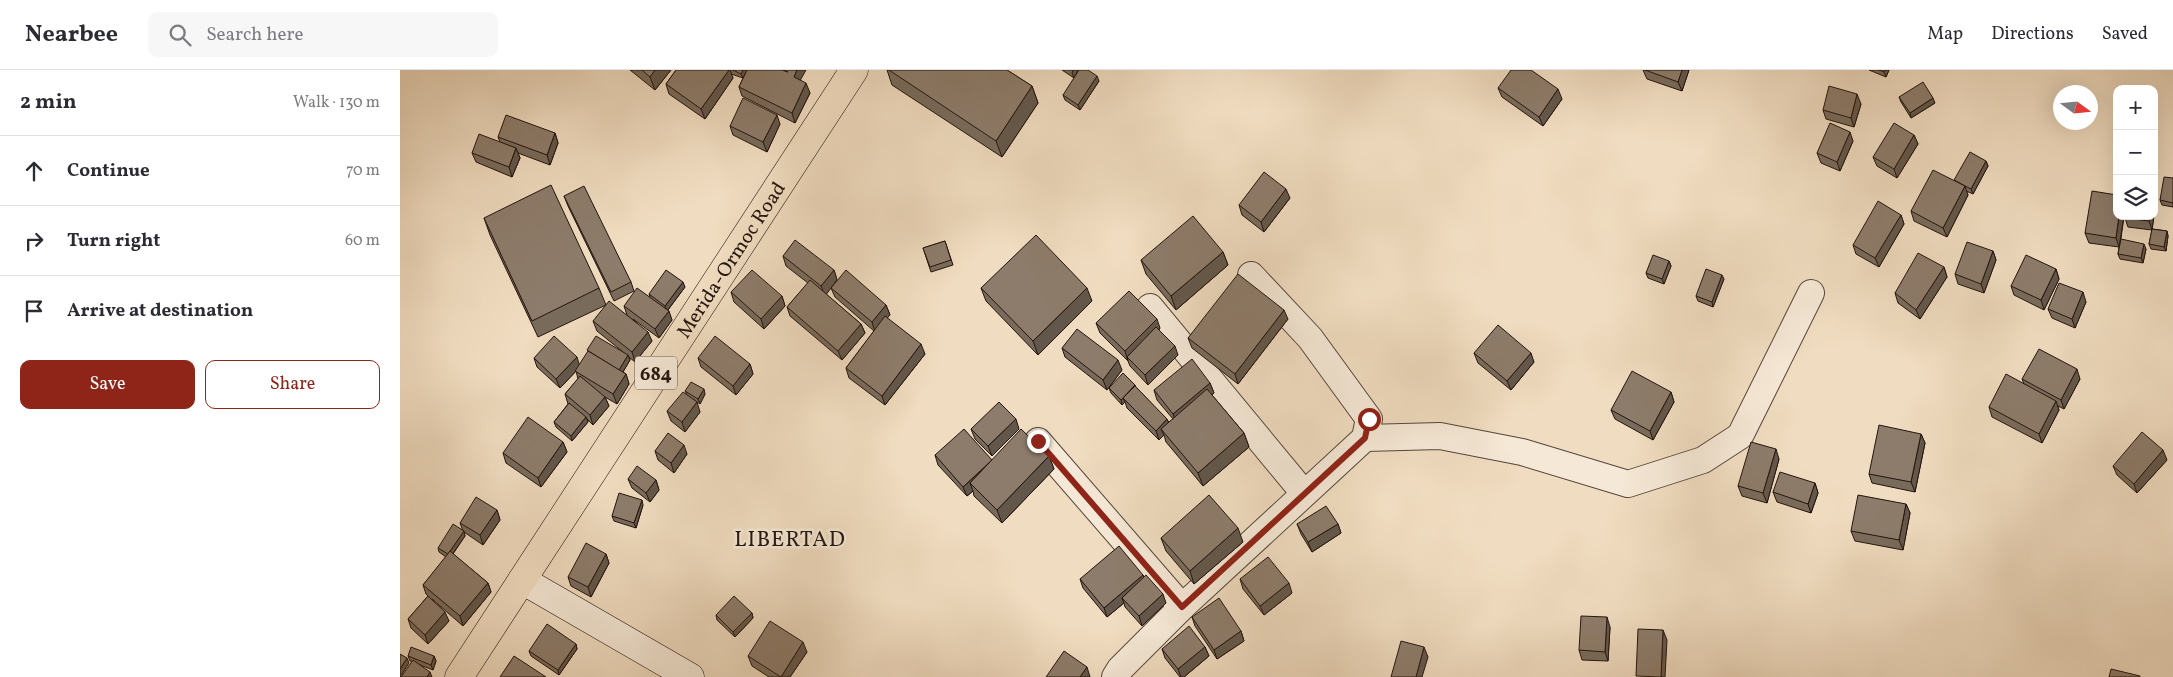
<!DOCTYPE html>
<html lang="en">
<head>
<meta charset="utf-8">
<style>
	:root { --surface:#fff; --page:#f7f7f7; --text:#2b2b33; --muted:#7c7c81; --line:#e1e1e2; --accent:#8f2418 }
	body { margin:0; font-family:Vollkorn,serif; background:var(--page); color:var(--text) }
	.controls { position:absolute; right:15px; top:15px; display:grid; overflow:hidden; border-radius:10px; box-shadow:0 5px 20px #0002 }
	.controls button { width:45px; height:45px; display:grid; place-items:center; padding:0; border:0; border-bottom:1px solid var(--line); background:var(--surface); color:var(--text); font:25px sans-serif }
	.compass { position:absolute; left:1653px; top:15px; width:45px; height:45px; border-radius:50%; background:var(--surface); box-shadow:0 5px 20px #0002; rotate:105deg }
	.stop { position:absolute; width:15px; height:15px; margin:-11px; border:4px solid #8f2418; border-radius:50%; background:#fff }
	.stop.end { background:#8f2418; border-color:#fff; box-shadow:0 1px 5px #0008 }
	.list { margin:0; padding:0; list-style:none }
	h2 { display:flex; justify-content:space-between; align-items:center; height:65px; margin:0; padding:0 20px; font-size:21px }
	h2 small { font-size:16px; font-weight:400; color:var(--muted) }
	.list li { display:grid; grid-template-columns:32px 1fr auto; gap:15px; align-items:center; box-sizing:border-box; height:70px; padding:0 20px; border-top:1px solid var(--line) }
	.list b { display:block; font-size:19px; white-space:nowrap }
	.list em { font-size:16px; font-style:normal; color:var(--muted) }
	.actions { display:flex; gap:10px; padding:15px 20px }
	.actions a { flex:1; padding:11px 0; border:1px solid var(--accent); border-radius:10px; text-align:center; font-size:18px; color:var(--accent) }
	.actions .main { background:var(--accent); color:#fff }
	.icon { flex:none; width:28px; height:28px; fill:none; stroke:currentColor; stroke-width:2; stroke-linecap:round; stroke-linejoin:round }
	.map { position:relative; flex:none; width:1773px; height:607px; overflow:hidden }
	header { display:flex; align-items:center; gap:30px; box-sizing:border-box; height:70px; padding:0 25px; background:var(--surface); border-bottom:1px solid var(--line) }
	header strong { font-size:24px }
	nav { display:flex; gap:28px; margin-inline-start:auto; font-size:18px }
	.search { width:350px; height:45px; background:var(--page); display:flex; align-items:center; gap:12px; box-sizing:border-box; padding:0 18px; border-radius:10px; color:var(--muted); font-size:19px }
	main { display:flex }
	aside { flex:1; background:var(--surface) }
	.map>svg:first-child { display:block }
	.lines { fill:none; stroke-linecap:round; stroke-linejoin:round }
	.street-casing { stroke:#56463a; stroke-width:28 }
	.secondary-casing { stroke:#22140e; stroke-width:29 }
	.highway-casing { stroke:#22140e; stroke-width:29 }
	.street { stroke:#f5e8d6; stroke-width:26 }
	.secondary { stroke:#f5e8d6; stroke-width:28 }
	.highway { stroke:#f0dcc0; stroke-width:28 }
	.wall { fill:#796b5c; stroke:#22140e }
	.shaded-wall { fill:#63574b; stroke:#22140e }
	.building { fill:#8d7c6b; stroke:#22140e }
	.route { stroke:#8f2418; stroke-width:6 }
	.labels { text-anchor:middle; stroke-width:5; stroke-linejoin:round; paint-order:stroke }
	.shield { fill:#f5e8d6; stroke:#61544a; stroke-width:1 }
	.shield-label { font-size:19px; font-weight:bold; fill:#22140e }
	.street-label { font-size:20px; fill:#22140e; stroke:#f5e8d6 }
	.quarter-label { font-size:22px; letter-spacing:1px; fill:#22140e; stroke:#f5e8d6 }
</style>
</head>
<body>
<header>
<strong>Nearbee</strong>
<div class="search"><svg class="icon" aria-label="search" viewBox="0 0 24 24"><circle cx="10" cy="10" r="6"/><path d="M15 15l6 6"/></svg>Search here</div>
<nav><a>Map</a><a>Directions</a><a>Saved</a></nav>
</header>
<main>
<aside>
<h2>2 min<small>Walk · 130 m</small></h2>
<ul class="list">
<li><svg class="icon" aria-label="ahead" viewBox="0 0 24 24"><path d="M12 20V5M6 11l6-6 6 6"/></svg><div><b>Continue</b></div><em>70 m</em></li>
<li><svg class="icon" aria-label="right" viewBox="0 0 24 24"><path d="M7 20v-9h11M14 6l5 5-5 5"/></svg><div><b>Turn right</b></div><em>60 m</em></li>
<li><svg class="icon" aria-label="arrive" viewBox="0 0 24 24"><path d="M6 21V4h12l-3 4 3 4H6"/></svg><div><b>Arrive at destination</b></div></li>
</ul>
<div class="actions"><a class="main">Save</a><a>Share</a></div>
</aside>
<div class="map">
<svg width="1773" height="607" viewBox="0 0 1773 607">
	<rect width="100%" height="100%" fill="#f0dcc0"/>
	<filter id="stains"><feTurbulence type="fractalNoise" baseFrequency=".004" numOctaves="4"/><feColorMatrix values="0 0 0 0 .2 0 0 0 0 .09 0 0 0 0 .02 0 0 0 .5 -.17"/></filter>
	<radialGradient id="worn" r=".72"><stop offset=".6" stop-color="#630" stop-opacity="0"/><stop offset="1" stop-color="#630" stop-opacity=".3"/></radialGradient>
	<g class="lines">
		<defs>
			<g id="street">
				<path d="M750,237L903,422"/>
				<path d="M965,368L1040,366L1122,382L1228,414L1303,390L1340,366L1411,223"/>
				<path d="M638,371L782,537"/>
				<path d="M715,607L720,599L782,537L965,368L969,349L910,268L851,205"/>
			</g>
			<path id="secondary" d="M122,510L290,607"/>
			<g id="highway">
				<path id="s1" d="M59,607L454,0"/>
			</g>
		</defs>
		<use href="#street" class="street-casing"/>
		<use href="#secondary" class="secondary-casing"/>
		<use href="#highway" class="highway-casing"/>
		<use href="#street" class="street"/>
		<use href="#secondary" class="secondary"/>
		<use href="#highway" class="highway"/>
	</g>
	<g class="wall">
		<path d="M230,0H271L255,20Z"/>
		<path d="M276,0H347L344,6L400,10L410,23L395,53L342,26L339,17L343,8L331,4L333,8L305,49L269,24L266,14Z"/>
		<path d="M487,0H607L632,16L638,33L602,87L492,15Z"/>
		<path d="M662,0H678L674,8Z"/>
		<path d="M1243,0H1289L1282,21L1247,9Z"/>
		<path d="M1469,0H1489L1486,7Z"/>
		<path d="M699,11L680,40L665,30L663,25Z"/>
		<path d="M1098,18L1162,29L1143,56L1102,27Z"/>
		<path d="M1499,27L1535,33L1511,48L1501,32Z"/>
		<path d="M1461,34L1454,57L1426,49L1423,40Z"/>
		<path d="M380,54L367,82L333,65L330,56Z"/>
		<path d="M155,63L158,73L150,95L118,83L120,88L112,107L76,92L72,83L100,72L98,67Z"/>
		<path d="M1514,65L1518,74L1497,108L1477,96L1473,87Z"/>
		<path d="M1453,71L1440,101L1421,93L1417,83Z"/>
		<path d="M1586,91L1588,96L1573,124L1566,121L1568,125L1547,167L1514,151L1511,141L1555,111Z"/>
		<path d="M1773,108V137L1762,135L1760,130Z"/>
		<path d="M164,126L231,212L234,221L214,231L168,136Z"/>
		<path d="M890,128L864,162L842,145L839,135Z"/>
		<path d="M1501,145L1504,154L1479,197L1456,184L1453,175Z"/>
		<path d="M1717,146H1724L1720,176L1746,179L1743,193L1720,189L1718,184L1719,177L1689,173L1685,163Z"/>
		<path d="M1754,146L1752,159L1767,161L1768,166L1766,181L1751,179L1749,174L1752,160L1728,157L1725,148Z"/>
		<path d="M84,148L199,218L206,235L138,267L90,165Z"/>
		<path d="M545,171L553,195L531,202L523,178Z"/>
		<path d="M1593,181L1596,190L1584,223L1558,214L1555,204Z"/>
		<path d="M823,182L828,195L776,240L746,204L741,190Z"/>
		<path d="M383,186L434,200L437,210L426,224L461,254L465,263L442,290L390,246L387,237L408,213L386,196Z"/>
		<path d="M1269,191L1271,196L1264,214L1248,208L1246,203Z"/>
		<path d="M1544,197L1547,207L1520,249L1498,233L1495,223Z"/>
		<path d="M1656,199L1659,209L1644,240L1614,225L1611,216Z"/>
		<path d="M1324,209L1313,237L1298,231L1296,226Z"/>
		<path d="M285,217L268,240L272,250L259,268L233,249L252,271L235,292L229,287L230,290L223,302L226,304L229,314L217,334L205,327L209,336L193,355L187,349L188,352L172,371L156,357L154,352L168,334L165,324L178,309L176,301L160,318L137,297L134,288L179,295L223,282L197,261L193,251L227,245L224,236L250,227L249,224Z"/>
		<path d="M431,218L486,235L490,245L487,248L525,284L485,335L449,308L446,298L474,261L435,227Z"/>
		<path d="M581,218L692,231L638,285L586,231Z"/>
		<path d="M331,222L382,226L385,236L364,259L334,232Z"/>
		<path d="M1686,232L1675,258L1652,248L1648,239Z"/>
		<path d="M888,249L838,314L792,278L788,268Z"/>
		<path d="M696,253L760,258L759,260L778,285L748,315L730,296L728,291L700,263Z"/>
		<path d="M662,278L722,300L707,320L665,287Z"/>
		<path d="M1074,283L1134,292L1111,320L1078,293Z"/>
		<path d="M298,288L350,294L353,304L336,325L301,297Z"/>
		<path d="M1622,309H1680L1664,339L1658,336L1659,340L1642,373L1592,347L1589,337L1624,314Z"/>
		<path d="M810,313L814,323L812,325L844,363L849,377L803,416L766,372L764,365L759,370L727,338L725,332L722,335L711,323L709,318L736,317L769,352L773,349L757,330L754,320Z"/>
		<path d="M285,321L305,324L300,334L293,329L300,342L285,362L271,351L267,341L287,325Z"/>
		<path d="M1271,322L1274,332L1253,370L1215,349L1211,340Z"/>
		<path d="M571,359H619L592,386L575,369Z"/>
		<path d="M1521,364L1525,373L1515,422L1472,413L1469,404Z"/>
		<path d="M163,372L167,382L141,417L106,393L103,383Z"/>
		<path d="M255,381L287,384L274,403L258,390Z"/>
		<path d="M535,385L592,390L649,386L654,399L602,453L574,426L573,421L567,426L538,395Z"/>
		<path d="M1379,389L1367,433L1342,426L1338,416Z"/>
		<path d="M1767,390L1737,423L1717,405L1713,396Z"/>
		<path d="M228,409L256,410L259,420L250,432L232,418Z"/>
		<path d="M1415,413L1418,423L1411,443L1377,432L1373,422Z"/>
		<path d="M1506,434L1510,443L1503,480L1455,471L1451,461Z"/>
		<path d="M243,435L236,458L214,451L212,446Z"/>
		<path d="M97,440L100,450L83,475L64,462L65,466L53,484L88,513L91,522L63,556L32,529L49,551L28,574L11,558L8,549L28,526L26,524L23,515L46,487L39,482L38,478L63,461L60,453Z"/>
		<path d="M897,454H938L941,463L912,482L901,464Z"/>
		<path d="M761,468L843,472L794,514L766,481Z"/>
		<path d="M206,484L209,493L191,527L171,516L168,507Z"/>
		<path d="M743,505L744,507L766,533L742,556L725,537L724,533L707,547L683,518L680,509Z"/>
		<path d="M840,509L892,523L864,545L843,519Z"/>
		<path d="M352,543L353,548L335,567L317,550L316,545Z"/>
		<path d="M792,547L841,561L844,571L817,589L795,556Z"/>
		<path d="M1210,557L1208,591L1182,590L1179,580Z"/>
		<path d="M176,574L177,579L159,605L131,586L129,581Z"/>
		<path d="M805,577L809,586L784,607H780L765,588L762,579Z"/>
		<path d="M407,582L390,607H369L352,596L348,586Z"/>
		<path d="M8,586H34L36,591L33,600L10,591Z"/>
	</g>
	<g class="shaded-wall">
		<path d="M255,0H271L255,20L250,7Z"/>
		<path d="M329,0H330L333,8L305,49L301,39Z"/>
		<path d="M343,0H347L343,8L341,4Z"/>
		<path d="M397,0H406L397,16L394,7Z"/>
		<path d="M673,0H678L674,8L672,3Z"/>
		<path d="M1282,0H1289L1282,21L1278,12Z"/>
		<path d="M1485,0H1489L1486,7L1484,2Z"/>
		<path d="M697,6L699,11L680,40L678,35Z"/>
		<path d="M406,13L410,23L395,53L392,43Z"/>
		<path d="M632,16L638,33L602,87L596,71Z"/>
		<path d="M1158,19L1162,29L1143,56L1139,47Z"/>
		<path d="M1457,24L1461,34L1454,57L1451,48Z"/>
		<path d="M1533,28L1535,33L1511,48L1510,43Z"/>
		<path d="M377,45L380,54L367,82L363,72Z"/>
		<path d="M1450,62L1453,71L1440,101L1437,92Z"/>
		<path d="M155,63L158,73L150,95L147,85Z"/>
		<path d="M1514,65L1518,74L1497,108L1494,99Z"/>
		<path d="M116,78L120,88L112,107L109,97Z"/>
		<path d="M1586,91L1588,96L1573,124L1571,119Z"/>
		<path d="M1565,116L1568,125L1547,167L1543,158Z"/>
		<path d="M886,119L890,128L864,162L861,152Z"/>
		<path d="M1754,126L1756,130L1754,143Z"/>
		<path d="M1501,145L1504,154L1479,197L1475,188Z"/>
		<path d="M1719,146H1724L1719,177L1716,168Z"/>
		<path d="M1749,146H1754L1752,160L1749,151Z"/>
		<path d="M1767,161L1768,166L1766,181L1764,177Z"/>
		<path d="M1744,174L1746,179L1743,193L1741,188Z"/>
		<path d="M1593,181L1596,190L1584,223L1581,214Z"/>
		<path d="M823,182L828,195L776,240L771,226Z"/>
		<path d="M1269,191L1271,196L1264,214L1262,209Z"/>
		<path d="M1544,197L1547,207L1520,249L1516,240Z"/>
		<path d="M1656,199L1659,209L1644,240L1641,230Z"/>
		<path d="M434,200L437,210L425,226L421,216Z"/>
		<path d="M1322,205L1324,209L1313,237L1312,232Z"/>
		<path d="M283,212L285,217L267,241L265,236Z"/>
		<path d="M687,218L692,231L638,285L633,271Z"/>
		<path d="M1683,222L1686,232L1675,258L1672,249Z"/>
		<path d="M382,226L385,236L364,259L361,249Z"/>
		<path d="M486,235L490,245L475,262L472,252Z"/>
		<path d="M884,240L888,249L838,314L835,304Z"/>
		<path d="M269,241L272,250L259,268L255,259Z"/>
		<path d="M757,249L760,258L730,289L727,287L728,291L725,281Z"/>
		<path d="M461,254L465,263L442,290L438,281Z"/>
		<path d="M248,262L252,271L235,292L232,282Z"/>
		<path d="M521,274L525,284L485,335L482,326Z"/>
		<path d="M775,276L778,285L748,315L745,305Z"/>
		<path d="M1131,283L1134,292L1111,320L1107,311Z"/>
		<path d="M228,285L230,290L221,305L219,300Z"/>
		<path d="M177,287L180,297L160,318L156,309Z"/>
		<path d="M718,290L722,300L707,320L703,310Z"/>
		<path d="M350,294L353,304L336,325L333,316Z"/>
		<path d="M1677,299L1680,309L1664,339L1661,330Z"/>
		<path d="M226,304L229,314L217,334L213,324Z"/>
		<path d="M810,313L814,323L776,353L773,344Z"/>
		<path d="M735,315L737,320L723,328L725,332L722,335L721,330Z"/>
		<path d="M304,319L305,324L300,334L298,329Z"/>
		<path d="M1271,322L1274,332L1253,370L1250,361Z"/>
		<path d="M205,327L209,336L193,355L190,345Z"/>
		<path d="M1656,331L1659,340L1642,373L1639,364Z"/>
		<path d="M297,332L300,342L285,362L282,352Z"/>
		<path d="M186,347L188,352L172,371L171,366Z"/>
		<path d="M616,349L619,359L592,386L588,376Z"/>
		<path d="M767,349L771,358L761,359L764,365L759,370L756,361Z"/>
		<path d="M844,363L849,377L803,416L798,403Z"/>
		<path d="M1521,364L1525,373L1515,422L1511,412Z"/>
		<path d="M163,372L167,382L141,417L138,408Z"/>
		<path d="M284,375L287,384L274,403L271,393Z"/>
		<path d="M1376,379L1379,389L1367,433L1363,423Z"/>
		<path d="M1763,380L1767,390L1737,423L1734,414Z"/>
		<path d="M649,386L654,399L602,453L597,440Z"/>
		<path d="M592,391L570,413L573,421L567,426L563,417Z"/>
		<path d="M256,410L259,420L250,432L246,423Z"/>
		<path d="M1415,413L1418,423L1411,443L1408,434Z"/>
		<path d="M242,430L243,435L236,458L234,453Z"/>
		<path d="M1506,434L1510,443L1503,480L1499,470Z"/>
		<path d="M97,440L100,450L83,475L80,465Z"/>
		<path d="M938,454L941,463L912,482L908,472Z"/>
		<path d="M838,458L843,472L794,514L790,501Z"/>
		<path d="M64,461L65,466L49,489L48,484Z"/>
		<path d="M206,484L209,493L191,527L188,517Z"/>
		<path d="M743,505L746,514L722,528L724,533L707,547L704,538Z"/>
		<path d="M88,513L91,522L63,556L60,546Z"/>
		<path d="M889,513L892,523L864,545L860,536Z"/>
		<path d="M763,524L766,533L742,556L739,546Z"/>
		<path d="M45,542L49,551L28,574L25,565Z"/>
		<path d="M352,543L353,548L335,567L333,562Z"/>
		<path d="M1207,547L1210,557L1208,591L1205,582Z"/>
		<path d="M1263,560L1267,570L1265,607H1261Z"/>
		<path d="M841,561L844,571L817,589L814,580Z"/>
		<path d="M403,572L407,582L390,607H381Z"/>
		<path d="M176,574L177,579L159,605L158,600Z"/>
		<path d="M805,577L809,586L784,607H781L778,599Z"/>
		<path d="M1024,577L1028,587L1022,607H1016Z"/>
		<path d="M34,586L36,591L33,600L31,595Z"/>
		<path d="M7,588L9,593L0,607V599Z"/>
		<path d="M687,597L690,607H680Z"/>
		<path d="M30,602L32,607H27Z"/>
	</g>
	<g class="building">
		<path d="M242,0H255L250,7Z"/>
		<path d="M276,0H329L301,39L266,14Z"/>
		<path d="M333,0H343L341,4Z"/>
		<path d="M347,0H382L388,2L383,0H397L394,7L406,13L392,43L339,17Z"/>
		<path d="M489,0H607L632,16L596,71Z"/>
		<path d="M679,0H688L697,6L678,35L663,25Z"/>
		<path d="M1111,0H1131L1158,19L1139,47L1098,18Z"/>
		<path d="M1245,0H1282L1278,12Z"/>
		<path d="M1479,0H1485L1484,2Z"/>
		<path d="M1523,12L1533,28L1510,43L1499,27Z"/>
		<path d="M1429,16L1457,24L1451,48L1423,40Z"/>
		<path d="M343,28L377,45L363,72L330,56Z"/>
		<path d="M106,45L155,63L147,85L98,67Z"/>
		<path d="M1430,53L1450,62L1437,92L1417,83Z"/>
		<path d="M1494,53L1514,65L1494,99L1473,87Z"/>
		<path d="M79,64L116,78L109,97L72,83Z"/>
		<path d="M1570,82L1586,91L1571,119L1554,110Z"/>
		<path d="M1533,100L1565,116L1543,158L1511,141Z"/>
		<path d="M864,102L886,119L861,152L839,135Z"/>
		<path d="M1764,107L1773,108V133L1760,130Z"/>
		<path d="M151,115L199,218L132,251L84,148Z"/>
		<path d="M184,116L231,212L211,222L164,126Z"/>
		<path d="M1692,121L1717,125V146H1719L1716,168L1685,163Z"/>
		<path d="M1478,131L1501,145L1475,188L1453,175Z"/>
		<path d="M793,146L823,182L771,226L741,190Z"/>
		<path d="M1725,146H1749V151L1725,148Z"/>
		<path d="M1752,159L1767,161L1764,177L1749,174Z"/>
		<path d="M636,165L687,218L633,271L581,218Z"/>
		<path d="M1721,169L1744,174L1741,188L1718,184Z"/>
		<path d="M395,170L434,200L421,216L383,186Z"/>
		<path d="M545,171L551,190L530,197L523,178Z"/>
		<path d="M1567,172L1593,181L1581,214L1555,204Z"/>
		<path d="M1518,183L1544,197L1516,240L1495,223Z"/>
		<path d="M1253,185L1269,191L1262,209L1246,203Z"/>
		<path d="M1626,185L1656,199L1641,230L1611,216Z"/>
		<path d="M1306,199L1322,205L1312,232L1296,226Z"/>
		<path d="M266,200L283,212L265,236L249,224Z"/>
		<path d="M352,200L382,226L361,249L331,222Z"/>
		<path d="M446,200L486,235L472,252L431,218Z"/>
		<path d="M838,204L884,240L835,304L788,268Z"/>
		<path d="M410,210L461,254L438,281L387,237Z"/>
		<path d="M1659,213L1683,222L1672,249L1648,239Z"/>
		<path d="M237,218L269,241L255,259L224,236Z"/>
		<path d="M729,221L757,249L725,281L696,253Z"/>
		<path d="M209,231L248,262L232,282L193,251Z"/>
		<path d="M485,246L521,274L482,326L446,298Z"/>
		<path d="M1098,255L1131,283L1107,311L1074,283Z"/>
		<path d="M756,257L775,276L745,305L727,287Z"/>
		<path d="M677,259L718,290L703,310L662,278Z"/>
		<path d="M154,266L177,287L156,309L134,288Z"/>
		<path d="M196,266L228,285L219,300L187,280Z"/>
		<path d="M315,266L350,294L333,316L298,288Z"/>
		<path d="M1639,279L1677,299L1661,330L1622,309Z"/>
		<path d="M188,281L226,304L213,324L175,301Z"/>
		<path d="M792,289L810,313L773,344L754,320Z"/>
		<path d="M1232,301L1271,322L1250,361L1211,340Z"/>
		<path d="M723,303L735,315L721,330L709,318Z"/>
		<path d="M1606,304L1656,331L1639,364L1589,337Z"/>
		<path d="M180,306L205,327L190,345L165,324Z"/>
		<path d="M291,312L304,319L298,329L285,321Z"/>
		<path d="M735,316L767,349L756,361L723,328Z"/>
		<path d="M807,319L844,363L798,403L761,359Z"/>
		<path d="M283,322L297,332L282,352L267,341Z"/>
		<path d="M599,332L616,349L588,376L571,359Z"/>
		<path d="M169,333L186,347L171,366L154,352Z"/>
		<path d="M128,347L163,372L138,408L103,383Z"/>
		<path d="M1479,355L1521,364L1511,412L1469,404Z"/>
		<path d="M564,359L592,390L563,417L535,385Z"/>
		<path d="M621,359L649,386L597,440L570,413Z"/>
		<path d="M1742,362L1763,380L1734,414L1713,396Z"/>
		<path d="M268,363L284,375L271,393L255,381Z"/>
		<path d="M1351,372L1376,379L1363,423L1338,416Z"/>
		<path d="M237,396L256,410L246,423L228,409Z"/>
		<path d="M1380,402L1415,413L1408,434L1373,422Z"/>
		<path d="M219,423L242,430L234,453L212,446Z"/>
		<path d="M809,425L838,458L790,501L761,468Z"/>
		<path d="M1458,425L1506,434L1499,470L1451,461Z"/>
		<path d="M76,427L97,440L80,465L60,453Z"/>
		<path d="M926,436L938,454L908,472L897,454Z"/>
		<path d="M53,454L64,461L48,484L38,478Z"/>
		<path d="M186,473L206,484L188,517L168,507Z"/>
		<path d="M719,476L743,505L704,538L680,509Z"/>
		<path d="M50,481L88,513L60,546L23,515Z"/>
		<path d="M868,487L889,513L860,536L840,509Z"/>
		<path d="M746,505L763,524L739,546L722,528Z"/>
		<path d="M28,526L45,542L25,565L8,549Z"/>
		<path d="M334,526L352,543L333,562L316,545Z"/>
		<path d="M819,528L841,561L814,580L792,547Z"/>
		<path d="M1181,546L1207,547L1205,582L1179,580Z"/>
		<path d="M370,551L403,572L381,607L348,586Z"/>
		<path d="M147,554L176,574L158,600L129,581Z"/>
		<path d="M789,556L805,577L778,599L762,579Z"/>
		<path d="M1238,559L1263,560L1261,607L1236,606Z"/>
		<path d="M1001,571L1024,577L1016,607H991Z"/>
		<path d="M11,577L34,586L31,595L8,586Z"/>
		<path d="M664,581L687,597L680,607H646Z"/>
		<path d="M0,584L7,588L0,599Z"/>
		<path d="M114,586L146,607H100Z"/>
		<path d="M13,590L30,602L27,607H1Z"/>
		<path d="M1711,599L1740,606V607H1709Z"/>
	</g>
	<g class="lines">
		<path class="route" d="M638,371L782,537L965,368L969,349"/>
	</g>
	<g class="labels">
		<rect class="shield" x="235" y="286.5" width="42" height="33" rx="4"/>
		<g class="shield-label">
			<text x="256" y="310">684</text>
		</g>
		<g class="street-label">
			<text dy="7" stroke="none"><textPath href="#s1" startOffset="498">Merida-Ormoc Road</textPath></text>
		</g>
		<g class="quarter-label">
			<text x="390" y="476">LIBERTAD</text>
		</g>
	</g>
	<rect width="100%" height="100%" filter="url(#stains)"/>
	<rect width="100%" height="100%" fill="url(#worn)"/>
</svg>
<div class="controls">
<button>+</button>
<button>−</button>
<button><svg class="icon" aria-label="layers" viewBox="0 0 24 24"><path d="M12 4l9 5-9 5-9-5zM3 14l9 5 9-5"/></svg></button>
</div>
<svg class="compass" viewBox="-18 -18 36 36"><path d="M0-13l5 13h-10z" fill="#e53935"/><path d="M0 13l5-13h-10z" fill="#7c7c81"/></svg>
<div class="stop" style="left:969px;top:349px"></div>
<div class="stop end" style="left:638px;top:371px"></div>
</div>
</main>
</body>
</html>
